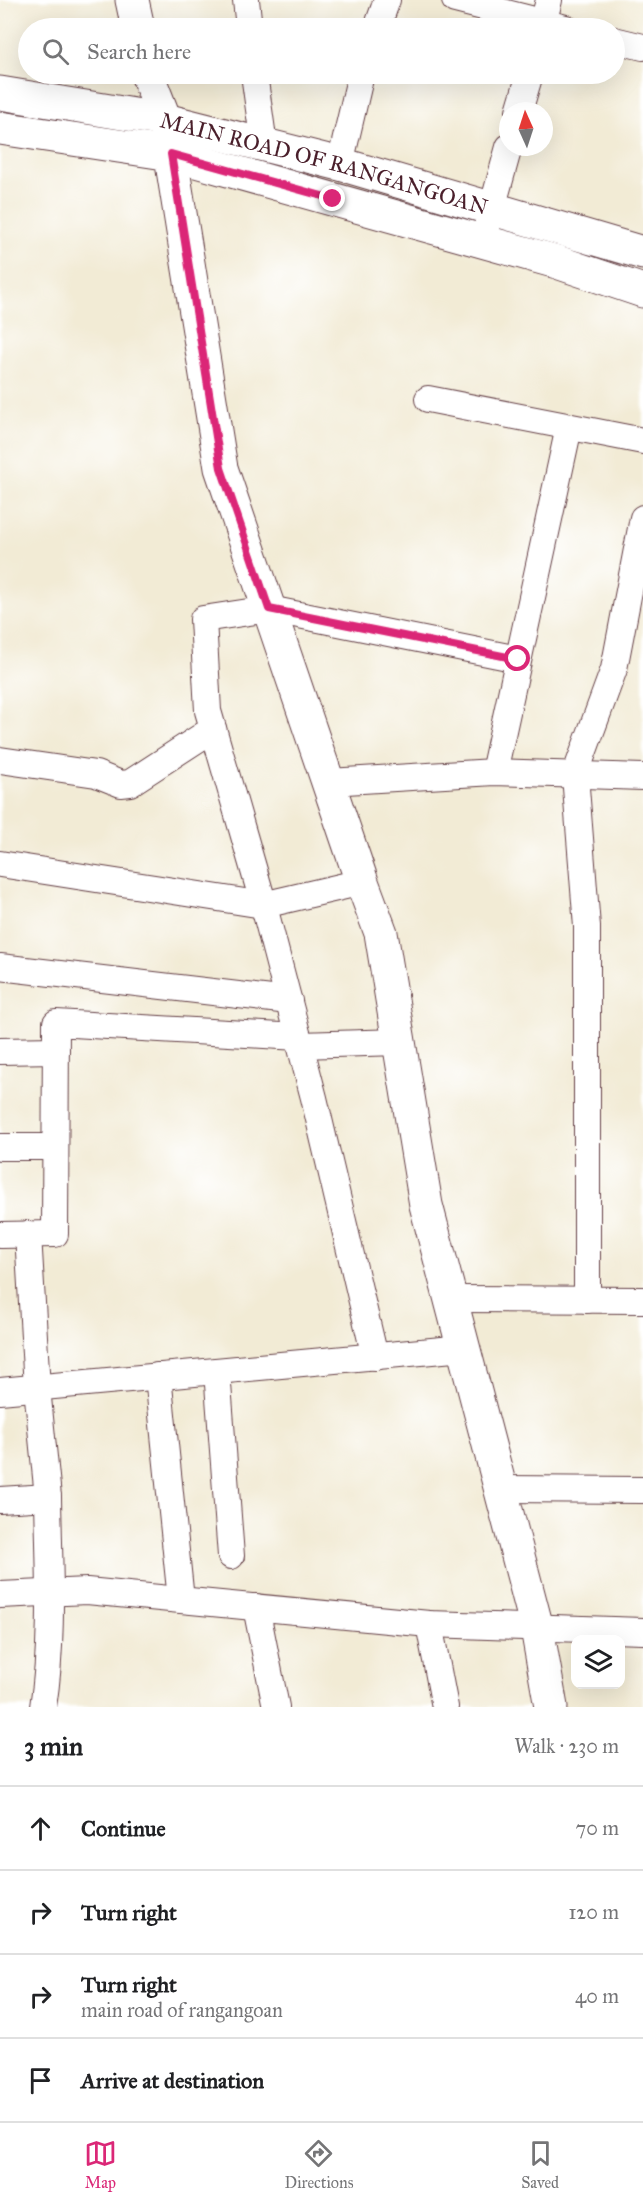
<!DOCTYPE html>
<html lang="en">
<head>
<meta charset="utf-8">
<style>
	:root { --surface:#fff; --page:#f2f2f2; --text:#202124; --muted:#757577; --line:#e0e0e0; --accent:#db2777 }
	body { margin:0; font-family:"IM FELL Great Primer",serif; background:var(--page); color:var(--text) }
	.controls { position:absolute; right:18px; bottom:18px; display:grid; overflow:hidden; border-radius:12px; box-shadow:0 6px 24px #0002 }
	.controls button { width:54px; height:54px; display:grid; place-items:center; padding:0; border:0; border-bottom:2px solid var(--line); background:var(--surface); color:var(--text); font:30px sans-serif }
	.compass { position:absolute; left:499px; top:102px; width:54px; height:54px; border-radius:50%; background:var(--surface); box-shadow:0 6px 24px #0002; rotate:357deg }
	.stop { position:absolute; width:18px; height:18px; margin:-14px; border:4px solid #db2777; border-radius:50%; background:#fff }
	.stop.end { background:#db2777; border-color:#fff; box-shadow:0 2px 6px #0008 }
	.list { margin:0; padding:0; list-style:none }
	h2 { display:flex; justify-content:space-between; align-items:center; height:78px; margin:0; padding:0 24px; font-size:26px }
	h2 small { font-size:20px; font-weight:400; color:var(--muted) }
	.list li { display:grid; grid-template-columns:39px 1fr auto; gap:18px; align-items:center; box-sizing:border-box; height:84px; padding:0 24px; border-top:2px solid var(--line) }
	.list b { display:block; font-size:22px; white-space:nowrap }
	.list p { margin:0; font-size:20px; white-space:nowrap; color:var(--muted) }
	.list em { font-size:20px; font-style:normal; color:var(--muted) }
	.icon { flex:none; width:33px; height:33px; fill:none; stroke:currentColor; stroke-width:2; stroke-linecap:round; stroke-linejoin:round }
	.map { position:relative; flex:none; width:643px; height:1707px; overflow:hidden }
	.search { position:absolute; background:var(--surface); box-shadow:0 6px 24px #0002; left:18px; right:18px; top:18px; height:66px; display:flex; align-items:center; gap:15px; box-sizing:border-box; padding:0 21px; border-radius:33px; color:var(--muted); font-size:22px }
	.sheet { height:414px; background:var(--surface) }
	nav { display:flex; justify-content:space-around; align-items:center; box-sizing:border-box; height:84px; border-top:2px solid var(--line); background:var(--surface); font-size:16px; color:var(--muted) }
	nav a { display:grid; justify-items:center; gap:3px }
	nav .on { color:var(--accent) }
	.map>svg:first-child { display:block }
	.lines { fill:none; stroke-linecap:round; stroke-linejoin:round }
	.street-casing { stroke:#633e44; stroke-width:28 }
	.secondary-casing { stroke:#633e44; stroke-width:35 }
	.street { stroke:#fff; stroke-width:26 }
	.secondary { stroke:#fff; stroke-width:33 }
	.route { stroke:#db2777; stroke-width:8 }
	.labels { text-anchor:middle; stroke-width:4.5; stroke-linejoin:round; paint-order:stroke }
	.street-label { font-size:22px; fill:#4a1f2b; stroke:#fff }
</style>
</head>
<body>
<div class="map">
<svg width="643" height="1707" viewBox="0 0 643 1707">
	<rect width="100%" height="100%" fill="#fff"/>
	<filter id="ink" filterUnits="userSpaceOnUse"><feTurbulence type="fractalNoise" baseFrequency=".0167" numOctaves="2"/><feDisplacementMap in="SourceGraphic" scale="12" xChannelSelector="R" yChannelSelector="G"/><feConvolveMatrix kernelMatrix="1 2 1 2 8 2 1 2 1" color-interpolation-filters="sRGB"/></filter>
	<filter id="wash" filterUnits="userSpaceOnUse"><feTurbulence type="fractalNoise" baseFrequency=".008" numOctaves="4" result="noise"/><feDisplacementMap in="SourceGraphic" scale="24" xChannelSelector="R" yChannelSelector="G"/><feGaussianBlur stdDeviation="1.35" result="paint"/><feColorMatrix in="noise" values="0 0 0 0 0 0 0 0 0 0 0 0 0 0 0 0 0 1.4 0 .05"/><feComposite in="paint" operator="in"/></filter>
	<g filter="url(#wash)">
		<rect width="100%" height="100%" fill="#f2ebd5"/>
	</g>
	<g filter="url(#ink)">
		<g class="lines">
			<defs>
				<g id="street">
					<path d="M246,0L249,28"/>
					<path d="M455,0L566,28"/>
					<path d="M377,28L387,0"/>
					<path d="M542,28L549,0"/>
					<path d="M614,40L643,47"/>
					<path d="M254,74L264,145"/>
					<path d="M519,111L530,74"/>
					<path d="M340,164L361,74"/>
					<path d="M483,241L509,147"/>
					<path d="M428,399L643,441"/>
					<path d="M0,760L96,774L121,784L130,783L213,729"/>
					<path d="M494,772L569,427"/>
					<path d="M329,782L494,772L643,777"/>
					<path d="M0,864L263,905L362,882"/>
					<path d="M0,967L289,1001"/>
					<path d="M300,1045L399,1042"/>
					<path d="M0,1051L56,1050"/>
					<path d="M0,1147H55"/>
					<path d="M28,1234L37,1388L48,1497"/>
					<path d="M0,1235L55,1234L56,1023L298,1037"/>
					<path d="M451,1299L643,1300"/>
					<path d="M587,1300V927L575,775L614,669L643,518"/>
					<path d="M375,1357L314,1098L261,895L208,711L203,619L269,609L518,659"/>
					<path d="M217,1371L231,1556"/>
					<path d="M158,1376L181,1600"/>
					<path d="M0,1391L464,1348"/>
					<path d="M500,1489L643,1490"/>
					<path d="M0,1500L48,1497C49,1567 54,1637 43,1707"/>
					<path d="M0,1595L87,1591L429,1624L643,1631"/>
					<path d="M256,1607L276,1707"/>
					<path d="M429,1624L445,1707"/>
				</g>
				<g id="secondary">
					<path d="M132,0L138,28"/>
					<path d="M147,74L165,120L221,468L362,882L381,933L426,1205L537,1628L551,1707"/>
					<path id="s1" d="M0,93L165,120L340,164L643,253"/>
					<path d="M0,128L171,154L557,262L643,291"/>
				</g>
			</defs>
			<use href="#street" class="street-casing"/>
			<use href="#secondary" class="secondary-casing"/>
			<use href="#street" class="street"/>
			<use href="#secondary" class="secondary"/>
		</g>
	</g>
	<g class="lines" filter="url(#ink)">
		<path class="route" d="M333,199L171,154L221,468L269,609L518,659"/>
	</g>
	<g class="labels">
		<g class="street-label">
			<text dy="8" stroke="none"><textPath href="#s1" startOffset="332">MAIN ROAD OF RANGANGOAN</textPath></text>
		</g>
	</g>
</svg>
<div class="controls">
<button><svg class="icon" aria-label="layers" viewBox="0 0 24 24"><path d="M12 4l9 5-9 5-9-5zM3 14l9 5 9-5"/></svg></button>
</div>
<svg class="compass" viewBox="-18 -18 36 36"><path d="M0-13l5 13h-10z" fill="#e53935"/><path d="M0 13l5-13h-10z" fill="#757577"/></svg>
<div class="stop" style="left:518px;top:659px"></div>
<div class="stop end" style="left:333px;top:199px"></div>
<div class="search"><svg class="icon" aria-label="search" viewBox="0 0 24 24"><circle cx="10" cy="10" r="6"/><path d="M15 15l6 6"/></svg>Search here</div>
</div>
<section class="sheet">
<h2>3 min<small>Walk · 230 m</small></h2>
<ul class="list">
<li><svg class="icon" aria-label="ahead" viewBox="0 0 24 24"><path d="M12 20V5M6 11l6-6 6 6"/></svg><div><b>Continue</b></div><em>70 m</em></li>
<li><svg class="icon" aria-label="right" viewBox="0 0 24 24"><path d="M7 20v-9h11M14 6l5 5-5 5"/></svg><div><b>Turn right</b></div><em>120 m</em></li>
<li><svg class="icon" aria-label="right" viewBox="0 0 24 24"><path d="M7 20v-9h11M14 6l5 5-5 5"/></svg><div><b>Turn right</b><p>main road of rangangoan</p></div><em>40 m</em></li>
<li><svg class="icon" aria-label="arrive" viewBox="0 0 24 24"><path d="M6 21V4h12l-3 4 3 4H6"/></svg><div><b>Arrive at destination</b></div></li>
</ul>
</section>
<nav>
<a class="on"><svg class="icon" aria-label="map" viewBox="0 0 24 24"><path d="M3 6l6-2 6 2 6-2v14l-6 2-6-2-6 2zM9 4v14M15 6v14"/></svg>Map</a>
<a><svg class="icon" aria-label="directions" viewBox="0 0 24 24"><path d="M12 3l9 9-9 9-9-9zM9 14v-3h6M13 9l2 2-2 2"/></svg>Directions</a>
<a><svg class="icon" aria-label="saved" viewBox="0 0 24 24"><path d="M7 4h10v16l-5-4-5 4z"/></svg>Saved</a>
</nav>
</body>
</html>
